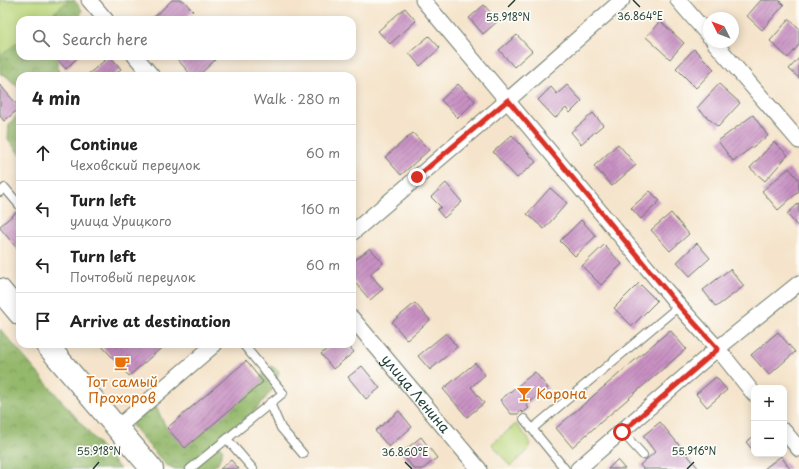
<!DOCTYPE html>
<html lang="en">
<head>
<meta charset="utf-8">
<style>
	:root { --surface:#fff; --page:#f6f6f6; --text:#222; --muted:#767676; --line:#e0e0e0 }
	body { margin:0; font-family:"Playpen Sans",sans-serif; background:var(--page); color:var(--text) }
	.controls { position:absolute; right:12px; bottom:12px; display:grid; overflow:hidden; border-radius:8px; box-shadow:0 2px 10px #0003 }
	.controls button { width:36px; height:36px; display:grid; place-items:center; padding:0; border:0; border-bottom:1px solid var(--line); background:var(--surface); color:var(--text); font:20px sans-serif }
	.compass { position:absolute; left:703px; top:12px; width:36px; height:36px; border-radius:50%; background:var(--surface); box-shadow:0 2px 10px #0003; rotate:312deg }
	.stop { position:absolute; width:12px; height:12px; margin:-9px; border:3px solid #d93025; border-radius:50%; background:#fff }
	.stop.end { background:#d93025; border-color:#fff; box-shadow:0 1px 4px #0008 }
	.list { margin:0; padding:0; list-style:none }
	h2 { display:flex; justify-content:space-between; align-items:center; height:52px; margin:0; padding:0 16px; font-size:17px }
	h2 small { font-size:13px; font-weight:400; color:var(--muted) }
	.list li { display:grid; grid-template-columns:26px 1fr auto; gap:12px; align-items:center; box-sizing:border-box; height:56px; padding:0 16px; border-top:1px solid var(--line) }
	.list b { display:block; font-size:15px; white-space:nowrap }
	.list p { margin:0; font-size:13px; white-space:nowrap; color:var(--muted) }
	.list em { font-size:13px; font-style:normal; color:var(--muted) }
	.icon { flex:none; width:22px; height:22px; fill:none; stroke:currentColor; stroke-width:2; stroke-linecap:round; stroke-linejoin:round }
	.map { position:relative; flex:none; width:799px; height:469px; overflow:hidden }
	.search { position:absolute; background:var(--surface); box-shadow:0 2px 10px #0003; left:16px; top:16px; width:340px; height:44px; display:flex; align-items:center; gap:10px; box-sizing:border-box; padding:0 14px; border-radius:12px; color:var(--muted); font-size:15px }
	.panel { position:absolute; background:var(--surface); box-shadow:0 2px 10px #0003; left:16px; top:72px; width:340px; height:276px; border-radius:12px }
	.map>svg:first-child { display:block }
	.forest { fill:url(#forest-crowns); stroke:#5a7a50 }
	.green { fill:#bbd77d; stroke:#6d8a58 }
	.building { fill:url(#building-hatch) }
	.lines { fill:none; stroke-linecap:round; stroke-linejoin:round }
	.lane-casing { stroke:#6a7769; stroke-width:10 }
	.street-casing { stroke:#6a7769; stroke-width:17 }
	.primary-casing { stroke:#6a7769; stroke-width:24 }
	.lane { stroke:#fff; stroke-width:8 }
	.street { stroke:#fff; stroke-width:15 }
	.primary { stroke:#fff; stroke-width:22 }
	.route { stroke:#d93025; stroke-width:5 }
	.ticks { fill:none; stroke:#1f3d34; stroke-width:1.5 }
	.labels { text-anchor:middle; stroke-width:3.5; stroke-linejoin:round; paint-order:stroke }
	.food-label { font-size:14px; fill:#c56008; stroke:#fdfcf7 }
	.street-label { font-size:14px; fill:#1f3d34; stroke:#fdfcf7 }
	.ticks-label { font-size:10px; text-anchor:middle; fill:#1f3d34; stroke:#fdfcf7; stroke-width:3.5; stroke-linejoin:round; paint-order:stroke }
</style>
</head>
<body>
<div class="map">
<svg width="799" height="469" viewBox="0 0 799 469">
	<defs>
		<pattern id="forest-crowns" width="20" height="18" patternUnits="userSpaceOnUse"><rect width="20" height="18" fill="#94b86c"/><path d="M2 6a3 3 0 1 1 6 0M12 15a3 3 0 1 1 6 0" fill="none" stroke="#78975a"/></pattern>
		<pattern id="building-hatch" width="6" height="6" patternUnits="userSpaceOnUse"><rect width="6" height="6" fill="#c890c2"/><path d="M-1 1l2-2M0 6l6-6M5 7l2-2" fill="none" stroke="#a2779e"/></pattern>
	</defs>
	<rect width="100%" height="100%" fill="#fdfcf7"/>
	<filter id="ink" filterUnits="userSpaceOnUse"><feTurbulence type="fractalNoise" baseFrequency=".025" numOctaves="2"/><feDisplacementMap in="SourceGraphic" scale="8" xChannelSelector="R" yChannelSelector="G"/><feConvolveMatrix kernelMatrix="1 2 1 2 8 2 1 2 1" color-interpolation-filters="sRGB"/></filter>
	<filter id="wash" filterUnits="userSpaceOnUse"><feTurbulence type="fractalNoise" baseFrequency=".012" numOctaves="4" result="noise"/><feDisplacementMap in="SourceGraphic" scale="16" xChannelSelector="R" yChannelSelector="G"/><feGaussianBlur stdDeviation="0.9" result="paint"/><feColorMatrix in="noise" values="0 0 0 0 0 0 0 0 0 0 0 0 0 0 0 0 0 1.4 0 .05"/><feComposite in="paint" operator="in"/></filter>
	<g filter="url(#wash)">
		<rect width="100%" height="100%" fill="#f5e4cb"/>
		<g class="forest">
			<path d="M0,0H74L82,10L79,20H20V56H56L59,74L57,76H20V89L5,75L0,74Z"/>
			<path d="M20,110V155L8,139L9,125Z"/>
			<path d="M0,329L120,469H0Z"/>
			<path d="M271,366L279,371L276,385L256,410L216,442L223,450L218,463L211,469H175L165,464L132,426L136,413L155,405L167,429L181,443L257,381Z"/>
		</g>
		<g class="green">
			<path d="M0,0H69L45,20H20V40L0,56Z"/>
			<path d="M516,424L530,441L528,451L510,466L492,444Z"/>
		</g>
		<g id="blocks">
			<g class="building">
				<path d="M172,0H183L193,11L184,20H151Z"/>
				<path d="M761,0H779L784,5L762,30L747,16Z"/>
				<path d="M484,5L498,21L483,34L469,18Z"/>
				<path d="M405,8L416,21L390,44L378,31Z"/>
				<path d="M789,19L799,28V45L788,58L770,41Z"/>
				<path d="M660,21L684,43L670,59L646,37Z"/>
				<path d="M517,35L532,51L514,67L499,50Z"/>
				<path d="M429,36L440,48L420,66L409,53Z"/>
				<path d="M694,49L714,69L696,88L676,68Z"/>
				<path d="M54,56H79L66,69Z"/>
				<path d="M110,56L121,69L113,76H86Z"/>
				<path d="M183,56H211L215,60L198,76H192L178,60Z"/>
				<path d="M799,58V78L789,69Z"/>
				<path d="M458,84L475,101L458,118L441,100Z"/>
				<path d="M719,84L740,103L718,127L697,108Z"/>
				<path d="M0,85L20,108L4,121L0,116Z"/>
				<path d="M567,85L582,101L570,113L566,108L555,118L538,100L551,87L557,94Z"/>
				<path d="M593,113L603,125L581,144L571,132Z"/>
				<path d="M753,115L768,136L733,161L718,141Z"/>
				<path d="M413,133L429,150L401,175L385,157Z"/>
				<path d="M512,135L536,162L517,178L493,152Z"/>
				<path d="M774,142L788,155L765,181L750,168Z"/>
				<path d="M618,144L636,165L612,186L594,166Z"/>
				<path d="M789,168L799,180V191L778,210L762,191Z"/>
				<path d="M446,183L462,202L444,218L437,210L441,207L431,197Z"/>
				<path d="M550,188L567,203L544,229L527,214Z"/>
				<path d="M650,191L660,201L641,219L631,208Z"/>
				<path d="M799,203V228L787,214Z"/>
				<path d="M19,210L20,211V252L0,228V226Z"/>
				<path d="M671,213L689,234L670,251L651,230Z"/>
				<path d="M581,220L596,236L575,256L560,241Z"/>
				<path d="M697,243L710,258L690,276L677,262Z"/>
				<path d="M604,245L622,264L601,285L582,266Z"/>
				<path d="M370,248L383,263L370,274L383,289L370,300L352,279V263Z"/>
				<path d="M730,269L744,286L716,307L703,290Z"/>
				<path d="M639,283L657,301L632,326L614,308Z"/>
				<path d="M415,303L430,320L407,340L392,322Z"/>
				<path d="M670,330L686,349L572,447L556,428Z"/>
				<path d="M778,332L795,352L769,375L751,355Z"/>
				<path d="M446,333L457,347L430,370L418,356Z"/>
				<path d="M100,344H166L129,376Z"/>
				<path d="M333,344H347L354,352L333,369L321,354Z"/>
				<path d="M246,361L263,382L185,448L167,428Z"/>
				<path d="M475,363L485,375L471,387L484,403L467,417L443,389Z"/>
				<path d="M362,366L380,388L366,399L348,377Z"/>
				<path d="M535,372L548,388L526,405L529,408L523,413L521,411L518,414H511L500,400Z"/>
				<path d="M716,377L727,390L707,407L696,394Z"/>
				<path d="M399,411L412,427L389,447L375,431Z"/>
				<path d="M660,422L699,469H643L640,465L655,452L643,436Z"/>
				<path d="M754,436V452L746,442Z"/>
				<path d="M421,437L437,458L423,469H414L401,453Z"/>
				<path d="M781,456L790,469H764Z"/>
				<path d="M231,460L239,469H220Z"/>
				<path d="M617,460L625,469H608Z"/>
			</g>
		</g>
	</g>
	<g filter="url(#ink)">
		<use href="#blocks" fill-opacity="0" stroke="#6a7769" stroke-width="1"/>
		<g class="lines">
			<defs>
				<g id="lane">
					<path d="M0,192L5,188L20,206"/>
					<path d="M270,403L281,428L303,454"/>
					<path d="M524,419L565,469"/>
					<path d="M532,429L679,306"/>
					<path d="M622,432L643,455"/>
					<path d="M227,439L253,469"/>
					<path d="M190,469L283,393L243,344"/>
				</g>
				<g id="street">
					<path d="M89,0L106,20"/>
					<path d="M423,0L679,306L718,349L754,394"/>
					<path d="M678,0L709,36"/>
					<path d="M714,42L799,141"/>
					<path d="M135,56L152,76"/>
					<path d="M352,233L500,107L622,0"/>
					<path id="s1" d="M352,318L479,469"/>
					<path d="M117,428L215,344"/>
					<path d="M784,431L799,449"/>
					<path d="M578,469L712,353L799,283"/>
				</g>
				<g id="primary">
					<path d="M0,290L20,314"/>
					<path d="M46,344L152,469"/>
				</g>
			</defs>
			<use href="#lane" class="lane-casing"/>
			<use href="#street" class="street-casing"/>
			<use href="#primary" class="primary-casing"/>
			<use href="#lane" class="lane"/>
			<use href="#street" class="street"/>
			<use href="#primary" class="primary"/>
		</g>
	</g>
	<g class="lines" filter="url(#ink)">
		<path class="route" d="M417,177L508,100L679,306L718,349L622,432"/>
	</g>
	<path class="ticks" d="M633,0L640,7M508,7L515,0M405,462L412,469M93,469L99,462M687,469L694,462"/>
	<defs>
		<symbol id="cafe-bare" viewBox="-9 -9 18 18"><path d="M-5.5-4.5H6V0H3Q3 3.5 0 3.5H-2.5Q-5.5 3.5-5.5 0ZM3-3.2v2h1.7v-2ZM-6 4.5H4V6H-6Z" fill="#e8710a" stroke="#fdfcf7" stroke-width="2.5" paint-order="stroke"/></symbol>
		<symbol id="bar-bare" viewBox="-9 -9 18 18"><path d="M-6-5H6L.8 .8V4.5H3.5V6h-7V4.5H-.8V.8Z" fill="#e8710a" stroke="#fdfcf7" stroke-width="2.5" paint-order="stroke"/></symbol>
	</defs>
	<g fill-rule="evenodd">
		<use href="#cafe-bare" x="111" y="352" width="22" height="22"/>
		<use href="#bar-bare" x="513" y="383" width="22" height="22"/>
	</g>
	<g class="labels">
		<g class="food-label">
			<text x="122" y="387">Тот самый<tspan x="122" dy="16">Прохоров</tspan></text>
			<text x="536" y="399" text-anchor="start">Корона</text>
		</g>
		<g class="street-label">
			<text dy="5" stroke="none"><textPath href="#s1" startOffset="99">улица Ленина</textPath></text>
		</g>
	</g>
	<g class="ticks-label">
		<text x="640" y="20">36.864°E</text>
		<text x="508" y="21">55.918°N</text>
		<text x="99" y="455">55.918°N</text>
		<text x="694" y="455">55.916°N</text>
		<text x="405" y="456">36.860°E</text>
	</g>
</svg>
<div class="controls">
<button>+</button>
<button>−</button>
</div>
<svg class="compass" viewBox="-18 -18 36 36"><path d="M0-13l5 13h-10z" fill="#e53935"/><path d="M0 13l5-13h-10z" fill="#767676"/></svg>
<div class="stop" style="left:622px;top:432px"></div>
<div class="stop end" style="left:417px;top:177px"></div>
<div class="search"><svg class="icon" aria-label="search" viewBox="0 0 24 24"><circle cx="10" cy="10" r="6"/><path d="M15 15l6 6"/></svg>Search here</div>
<section class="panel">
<h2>4 min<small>Walk · 280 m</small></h2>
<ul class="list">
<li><svg class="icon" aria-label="ahead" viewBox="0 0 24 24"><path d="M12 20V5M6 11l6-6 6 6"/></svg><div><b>Continue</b><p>Чеховский переулок</p></div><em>60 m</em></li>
<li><svg class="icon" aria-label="left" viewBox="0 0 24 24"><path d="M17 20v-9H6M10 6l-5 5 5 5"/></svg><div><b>Turn left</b><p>улица Урицкого</p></div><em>160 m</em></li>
<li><svg class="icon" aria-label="left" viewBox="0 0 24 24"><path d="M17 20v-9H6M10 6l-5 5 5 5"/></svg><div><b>Turn left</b><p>Почтовый переулок</p></div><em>60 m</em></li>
<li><svg class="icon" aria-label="arrive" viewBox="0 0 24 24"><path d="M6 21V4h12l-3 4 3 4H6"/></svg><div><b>Arrive at destination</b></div></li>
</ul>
</section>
</div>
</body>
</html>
